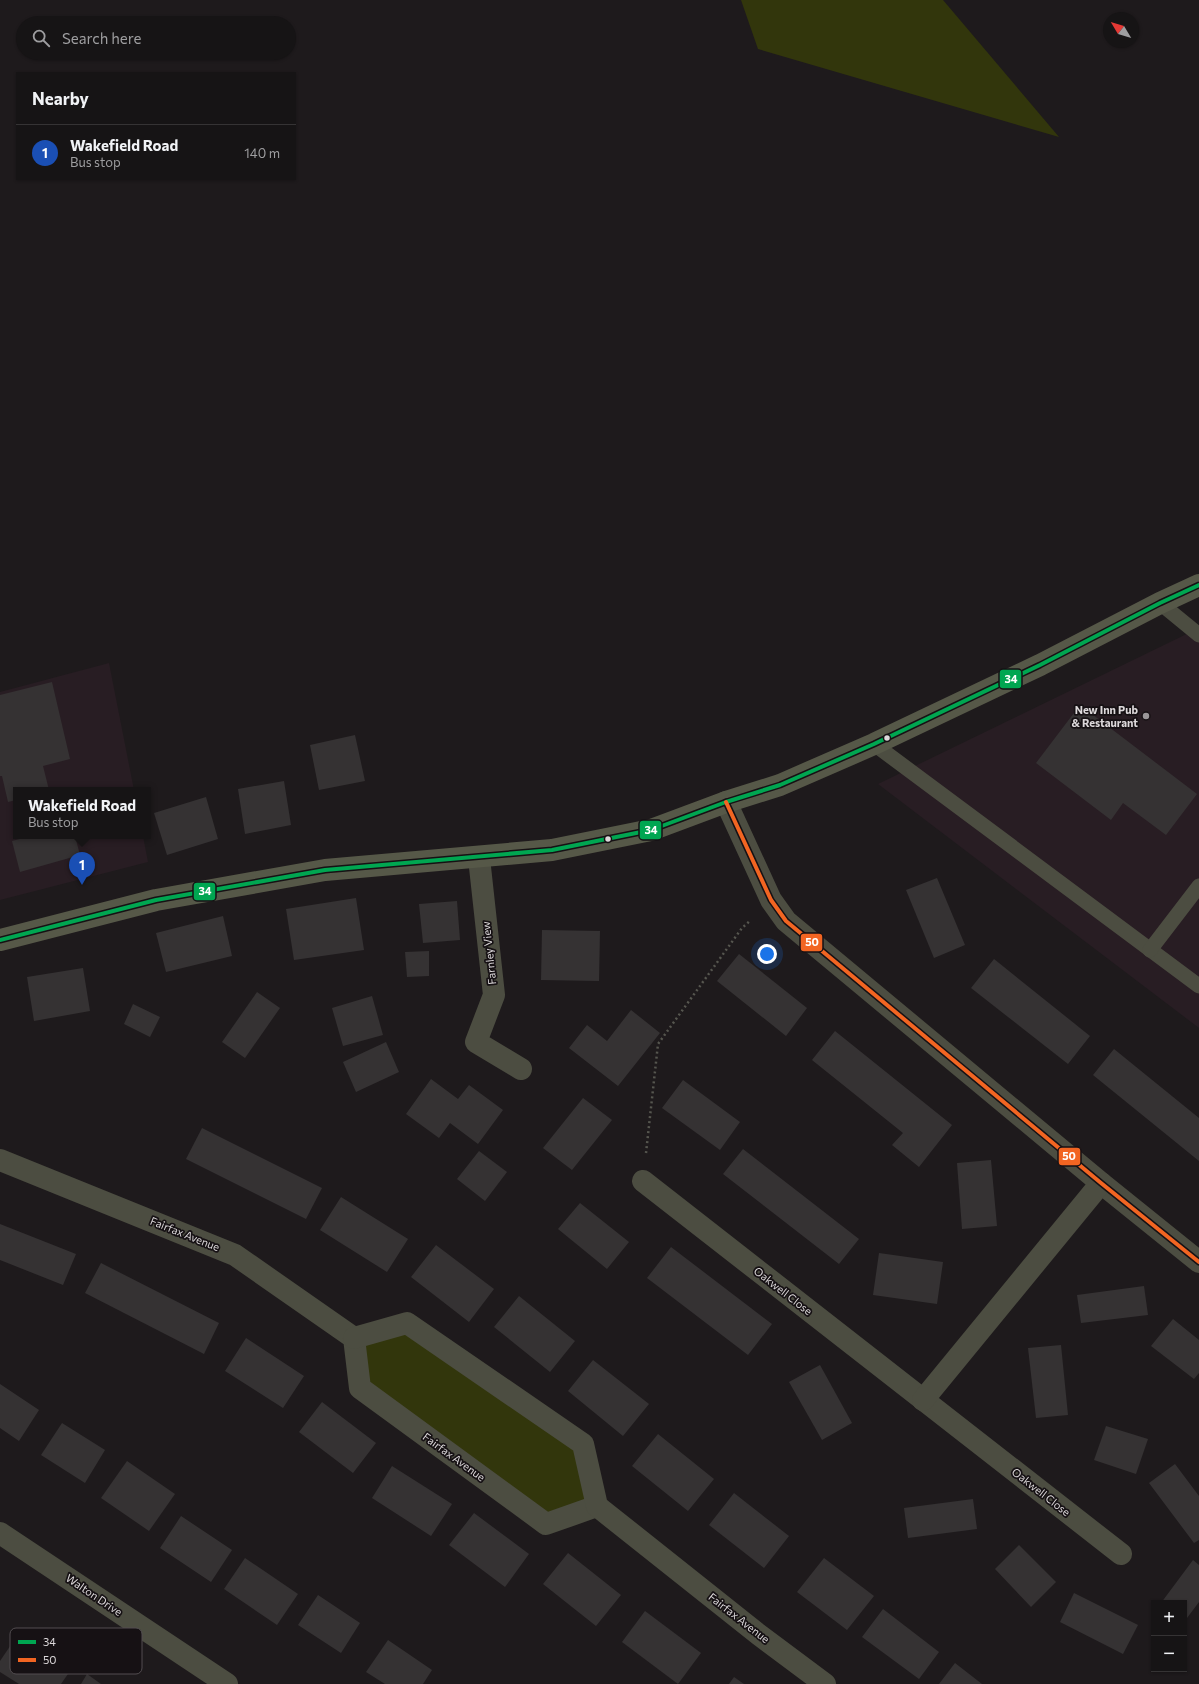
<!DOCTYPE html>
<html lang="en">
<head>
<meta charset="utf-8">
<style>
	:root { --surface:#161415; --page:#232122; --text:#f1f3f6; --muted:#9e9ea0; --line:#353334; --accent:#1a73e8 }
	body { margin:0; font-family:Commissioner,sans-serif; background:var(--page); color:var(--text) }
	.controls { position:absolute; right:12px; bottom:12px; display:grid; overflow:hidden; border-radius:0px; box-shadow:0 1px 3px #0004 }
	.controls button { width:36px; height:36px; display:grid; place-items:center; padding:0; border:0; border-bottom:1px solid var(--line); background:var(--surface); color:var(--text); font:20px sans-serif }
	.compass { position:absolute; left:1103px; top:12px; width:36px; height:36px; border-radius:50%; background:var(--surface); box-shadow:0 1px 3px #0004; rotate:308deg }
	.you { position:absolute; left:767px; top:954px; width:14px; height:14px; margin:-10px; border:3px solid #fff; border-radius:50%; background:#1a73e8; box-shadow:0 0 0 6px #1a73e833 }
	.badge { display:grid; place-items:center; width:26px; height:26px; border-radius:50%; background:var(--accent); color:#fff; font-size:13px; font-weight:700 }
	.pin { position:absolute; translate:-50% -33px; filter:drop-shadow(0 1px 2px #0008) }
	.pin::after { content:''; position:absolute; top:21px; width:14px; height:12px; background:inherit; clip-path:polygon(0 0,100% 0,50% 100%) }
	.popup { position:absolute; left:13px; top:787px; width:138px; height:52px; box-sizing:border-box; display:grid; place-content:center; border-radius:0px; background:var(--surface); filter:drop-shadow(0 1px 3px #0005); font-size:13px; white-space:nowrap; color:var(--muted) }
	.popup b { font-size:15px; color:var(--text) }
	.popup::after { content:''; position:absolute; left:50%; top:100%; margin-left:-8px; border:8px solid transparent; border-top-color:var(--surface) }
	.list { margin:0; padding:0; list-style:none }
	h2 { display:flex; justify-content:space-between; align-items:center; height:52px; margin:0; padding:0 16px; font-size:17px }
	h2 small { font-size:13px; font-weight:400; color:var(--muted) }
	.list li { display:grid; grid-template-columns:26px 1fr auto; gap:12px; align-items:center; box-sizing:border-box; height:56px; padding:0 16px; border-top:1px solid var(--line) }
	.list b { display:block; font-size:15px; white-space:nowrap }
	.list p { margin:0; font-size:13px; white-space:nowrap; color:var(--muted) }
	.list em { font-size:13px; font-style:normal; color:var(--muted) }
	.icon { flex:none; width:22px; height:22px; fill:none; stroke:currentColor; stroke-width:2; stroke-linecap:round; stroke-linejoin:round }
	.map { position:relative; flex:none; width:1199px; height:1684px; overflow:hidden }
	.search { position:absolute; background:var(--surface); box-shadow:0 1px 3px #0004; left:16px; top:16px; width:280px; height:44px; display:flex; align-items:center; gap:10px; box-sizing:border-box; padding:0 14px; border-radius:22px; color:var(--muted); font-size:15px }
	.panel { position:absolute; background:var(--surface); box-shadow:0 1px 3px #0004; left:16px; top:72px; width:280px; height:108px; border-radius:0px }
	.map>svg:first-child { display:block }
	.built { fill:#281d23 }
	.green { fill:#32360c }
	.building { fill:#353233 }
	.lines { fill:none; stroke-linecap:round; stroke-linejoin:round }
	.path { stroke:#56564f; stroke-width:2.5; stroke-dasharray:2 3; stroke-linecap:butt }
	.lane { stroke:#4c4d41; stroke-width:15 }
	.street { stroke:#4c4d41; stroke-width:22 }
	.secondary { stroke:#565848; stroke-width:22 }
	.bus-1-casing { stroke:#161114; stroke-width:7 }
	.bus-2-casing { stroke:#161114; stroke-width:7 }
	.bus-1 { stroke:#00a651; stroke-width:4 }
	.bus-2 { stroke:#f26522; stroke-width:4 }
	.poi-dot { fill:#9a9698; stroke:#161114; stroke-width:1.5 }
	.bus-dot { fill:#ddd9db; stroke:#161114; stroke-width:1.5 }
	.labels { text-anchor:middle; stroke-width:3.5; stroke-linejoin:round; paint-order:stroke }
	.poi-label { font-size:11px; font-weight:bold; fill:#ddd9db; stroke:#161114; text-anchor:end }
	.street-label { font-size:11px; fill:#ddd9db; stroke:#161114 }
	.key { fill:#161114; stroke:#524d50; stroke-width:1 }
	.key-label { font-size:11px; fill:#ddd9db }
	.line-badge { stroke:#161114; stroke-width:1.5 }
	.badge-label { font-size:11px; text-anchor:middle; font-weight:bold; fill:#fff }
</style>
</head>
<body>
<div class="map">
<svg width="1199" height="1684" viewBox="0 0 1199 1684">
	<rect width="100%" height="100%" fill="#1e1a1c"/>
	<g class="built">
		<path d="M1199,628V1028L878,784Z"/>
		<path d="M109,663L134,790H16V836H143L148,862L0,900V692Z"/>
	</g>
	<g class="green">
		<path d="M741,0H943L1059,137L758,49Z"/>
		<path d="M407,1323L583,1444L597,1506L546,1524L360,1388L354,1338Z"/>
	</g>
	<g class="building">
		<path d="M52,682L70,759L43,766L49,790H16V800L8,802L2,776H0V695Z"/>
		<path d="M1080,705L1197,794L1166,835L1123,803L1111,820L1036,763Z"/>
		<path d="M355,735L365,781L319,790L310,745Z"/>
		<path d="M284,781L291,825L245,834L238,789Z"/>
		<path d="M206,797L218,839L167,855L154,813Z"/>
		<path d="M31,836H75L80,855L20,872L12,841Z"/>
		<path d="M937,878L965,945L934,958L906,890Z"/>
		<path d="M356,898L364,950L294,960L286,909Z"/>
		<path d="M457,901L460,940L423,943L419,904Z"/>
		<path d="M223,916L232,956L166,972L156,933Z"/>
		<path d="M542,930L600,931L599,981L541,980Z"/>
		<path d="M429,951V976L407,977L405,952Z"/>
		<path d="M739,954L807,1008L786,1036L717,981Z"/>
		<path d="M994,959L1090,1036L1068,1064L971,988Z"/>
		<path d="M83,968L90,1011L34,1021L27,977Z"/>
		<path d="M257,992L280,1008L245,1058L222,1042Z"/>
		<path d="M372,996L383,1035L343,1046L332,1008Z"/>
		<path d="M133,1004L160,1017L150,1037L124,1024Z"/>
		<path d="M631,1010L660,1033L618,1086L569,1048L587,1025L607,1041Z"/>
		<path d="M835,1031L952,1125L919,1167L892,1145L903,1133L812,1060Z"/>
		<path d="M386,1042L399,1072L356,1092L343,1062Z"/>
		<path d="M1114,1049L1199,1118V1161L1093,1075Z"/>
		<path d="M431,1079L458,1099L469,1085L503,1110L478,1144L450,1123L439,1138L406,1114Z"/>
		<path d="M683,1080L740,1122L720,1150L662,1108Z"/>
		<path d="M583,1098L612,1120L572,1170L543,1148Z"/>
		<path d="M202,1128L322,1188L306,1219L186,1159Z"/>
		<path d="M743,1149L859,1239L839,1264L723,1174Z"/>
		<path d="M479,1151L507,1172L485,1201L457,1179Z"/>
		<path d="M991,1160L997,1226L962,1229L957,1163Z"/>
		<path d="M341,1197L408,1239L387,1272L320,1230Z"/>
		<path d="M580,1203L629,1242L607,1269L558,1229Z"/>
		<path d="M0,1224L76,1254L63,1285L0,1260Z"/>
		<path d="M436,1245L494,1289L469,1322L411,1277Z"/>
		<path d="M671,1247L772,1324L748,1355L647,1278Z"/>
		<path d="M879,1253L943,1262L937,1304L873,1295Z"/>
		<path d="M101,1263L219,1323L204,1354L85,1293Z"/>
		<path d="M1144,1286L1148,1315L1081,1323L1077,1295Z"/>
		<path d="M519,1296L575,1341L550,1372L494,1327Z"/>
		<path d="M1173,1319L1199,1340V1373L1194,1379L1151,1346Z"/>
		<path d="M246,1338L304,1376L283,1408L225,1371Z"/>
		<path d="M1061,1345L1068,1415L1036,1418L1028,1348Z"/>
		<path d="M593,1360L649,1404L623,1436L568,1391Z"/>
		<path d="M820,1365L852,1423L822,1440L789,1382Z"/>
		<path d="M0,1384L39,1410L19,1441L0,1428Z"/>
		<path d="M322,1402L376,1443L353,1473L299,1432Z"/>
		<path d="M62,1423L105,1450L85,1483L41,1455Z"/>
		<path d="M1106,1426L1148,1439L1136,1474L1094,1460Z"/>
		<path d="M658,1434L714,1479L688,1511L632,1466Z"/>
		<path d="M127,1461L175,1494L149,1531L101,1498Z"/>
		<path d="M1175,1464L1199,1496V1540L1194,1543L1149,1483Z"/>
		<path d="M392,1466L452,1504L431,1536L372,1498Z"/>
		<path d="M734,1493L789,1536L764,1568L709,1525Z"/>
		<path d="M973,1499L977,1529L908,1538L904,1508Z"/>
		<path d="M474,1513L529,1554L505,1587L449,1545Z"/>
		<path d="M181,1516L232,1550L211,1582L160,1548Z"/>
		<path d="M1019,1545L1056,1582L1031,1607L995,1569Z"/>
		<path d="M568,1553L621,1595L596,1626L543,1584Z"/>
		<path d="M245,1558L298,1594L277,1625L224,1589Z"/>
		<path d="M824,1558L874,1596L847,1630L797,1592Z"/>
		<path d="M1193,1560L1199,1565V1602L1184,1622V1603H1161Z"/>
		<path d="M1074,1593L1138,1625L1123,1654L1060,1622Z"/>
		<path d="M318,1595L360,1623L341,1653L298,1625Z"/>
		<path d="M883,1609L939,1652L919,1679L862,1637Z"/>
		<path d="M645,1611L701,1653L678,1684L622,1642Z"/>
		<path d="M17,1636L70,1671L61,1684H19L0,1672V1661Z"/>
		<path d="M388,1640L432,1670L423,1684H385L366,1672Z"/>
		<path d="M955,1663L982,1684H939Z"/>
		<path d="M87,1674L101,1684H81Z"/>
		<path d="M734,1677L744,1684H729Z"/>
	</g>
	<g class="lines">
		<path class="path" d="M646,1153L658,1044L742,928L751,920"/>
		<g class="lane">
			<path d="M1160,603L1199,635"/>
			<path d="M874,744L1199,986"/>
			<path d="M1150,950L1199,886"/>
		</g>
		<g class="street">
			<path d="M726,802L771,900L786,921L1101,1183L1199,1262"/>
			<path d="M479,858L494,995L476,1042L521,1069"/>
			<path d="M0,1160L235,1255L354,1338L360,1388L546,1524L597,1506"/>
			<path d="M643,1181L1121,1554"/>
			<path d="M354,1338L407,1323L583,1444L597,1506L758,1634L825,1684"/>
			<path d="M923,1400L1101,1183"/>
			<path d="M0,1533L227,1684"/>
		</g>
		<path class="secondary" d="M0,940L156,900L325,870L552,850L651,830L726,802L780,785L874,744L1040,665L1160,603L1199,585"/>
		<defs>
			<path id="bus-1" d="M0,940L156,900L325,870L552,850L651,830L726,802L780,785L874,744L1040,665L1160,603L1199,585"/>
			<path id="bus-2" d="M726,802L771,900L786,921L1101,1183L1199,1262"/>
		</defs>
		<use href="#bus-1" class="bus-1-casing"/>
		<use href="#bus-2" class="bus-2-casing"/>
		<use href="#bus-1" class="bus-1"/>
		<use href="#bus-2" class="bus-2"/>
	</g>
	<circle class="poi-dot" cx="1146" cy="716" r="4"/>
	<g class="bus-dot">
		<circle cx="887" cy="738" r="3.5"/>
		<circle cx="608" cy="839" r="3.5"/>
	</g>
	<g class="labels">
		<g class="poi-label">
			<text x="1138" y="714">New Inn Pub<tspan x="1138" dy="13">&amp; Restaurant</tspan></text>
		</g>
		<g class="street-label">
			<text transform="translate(489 953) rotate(-96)" y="4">Farnley View</text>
			<text transform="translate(185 1234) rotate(22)" y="4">Fairfax Avenue</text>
			<text transform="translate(783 1291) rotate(38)" y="4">Oakwell Close</text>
			<text transform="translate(454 1457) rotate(36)" y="4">Fairfax Avenue</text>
			<text transform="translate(1041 1492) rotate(38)" y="4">Oakwell Close</text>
			<text transform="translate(94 1595) rotate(34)" y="4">Walton Drive</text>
			<text transform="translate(739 1618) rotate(38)" y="4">Fairfax Avenue</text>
		</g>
	</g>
	<rect x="10" y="1628" width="132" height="46" rx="6" class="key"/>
	<rect x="18" y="1640" width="18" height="4" fill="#00a651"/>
	<rect x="18" y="1658" width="18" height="4" fill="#f26522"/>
	<g class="key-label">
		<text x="43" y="1646">34</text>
		<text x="43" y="1664">50</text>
	</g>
	<g class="line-badge">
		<rect x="999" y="669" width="23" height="20" rx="4" fill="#00a651"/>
		<rect x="639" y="820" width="23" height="20" rx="4" fill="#00a651"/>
		<rect x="193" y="882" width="23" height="19" rx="4" fill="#00a651"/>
		<rect x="800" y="933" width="23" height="19" rx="4" fill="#f26522"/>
		<rect x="1058" y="1147" width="23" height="19" rx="4" fill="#f26522"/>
	</g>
	<g class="badge-label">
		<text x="1011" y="683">34</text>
		<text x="651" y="834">34</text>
		<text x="205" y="895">34</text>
		<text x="812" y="946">50</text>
		<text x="1069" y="1160">50</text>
	</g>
</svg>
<div class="controls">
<button>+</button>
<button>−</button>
</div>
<svg class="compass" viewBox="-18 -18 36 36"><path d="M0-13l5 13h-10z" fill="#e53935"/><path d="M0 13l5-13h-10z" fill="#9e9ea0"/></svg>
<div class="you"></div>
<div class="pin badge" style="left:82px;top:885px;background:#1a4fb4">1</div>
<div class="popup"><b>Wakefield Road</b>Bus stop</div>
<div class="search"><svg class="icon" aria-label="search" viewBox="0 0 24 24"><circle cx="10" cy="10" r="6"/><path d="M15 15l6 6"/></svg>Search here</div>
<section class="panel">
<h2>Nearby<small></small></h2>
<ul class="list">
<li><span class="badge" style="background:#1a4fb4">1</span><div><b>Wakefield Road</b><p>Bus stop</p></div><em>140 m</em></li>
</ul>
</section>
</div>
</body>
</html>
